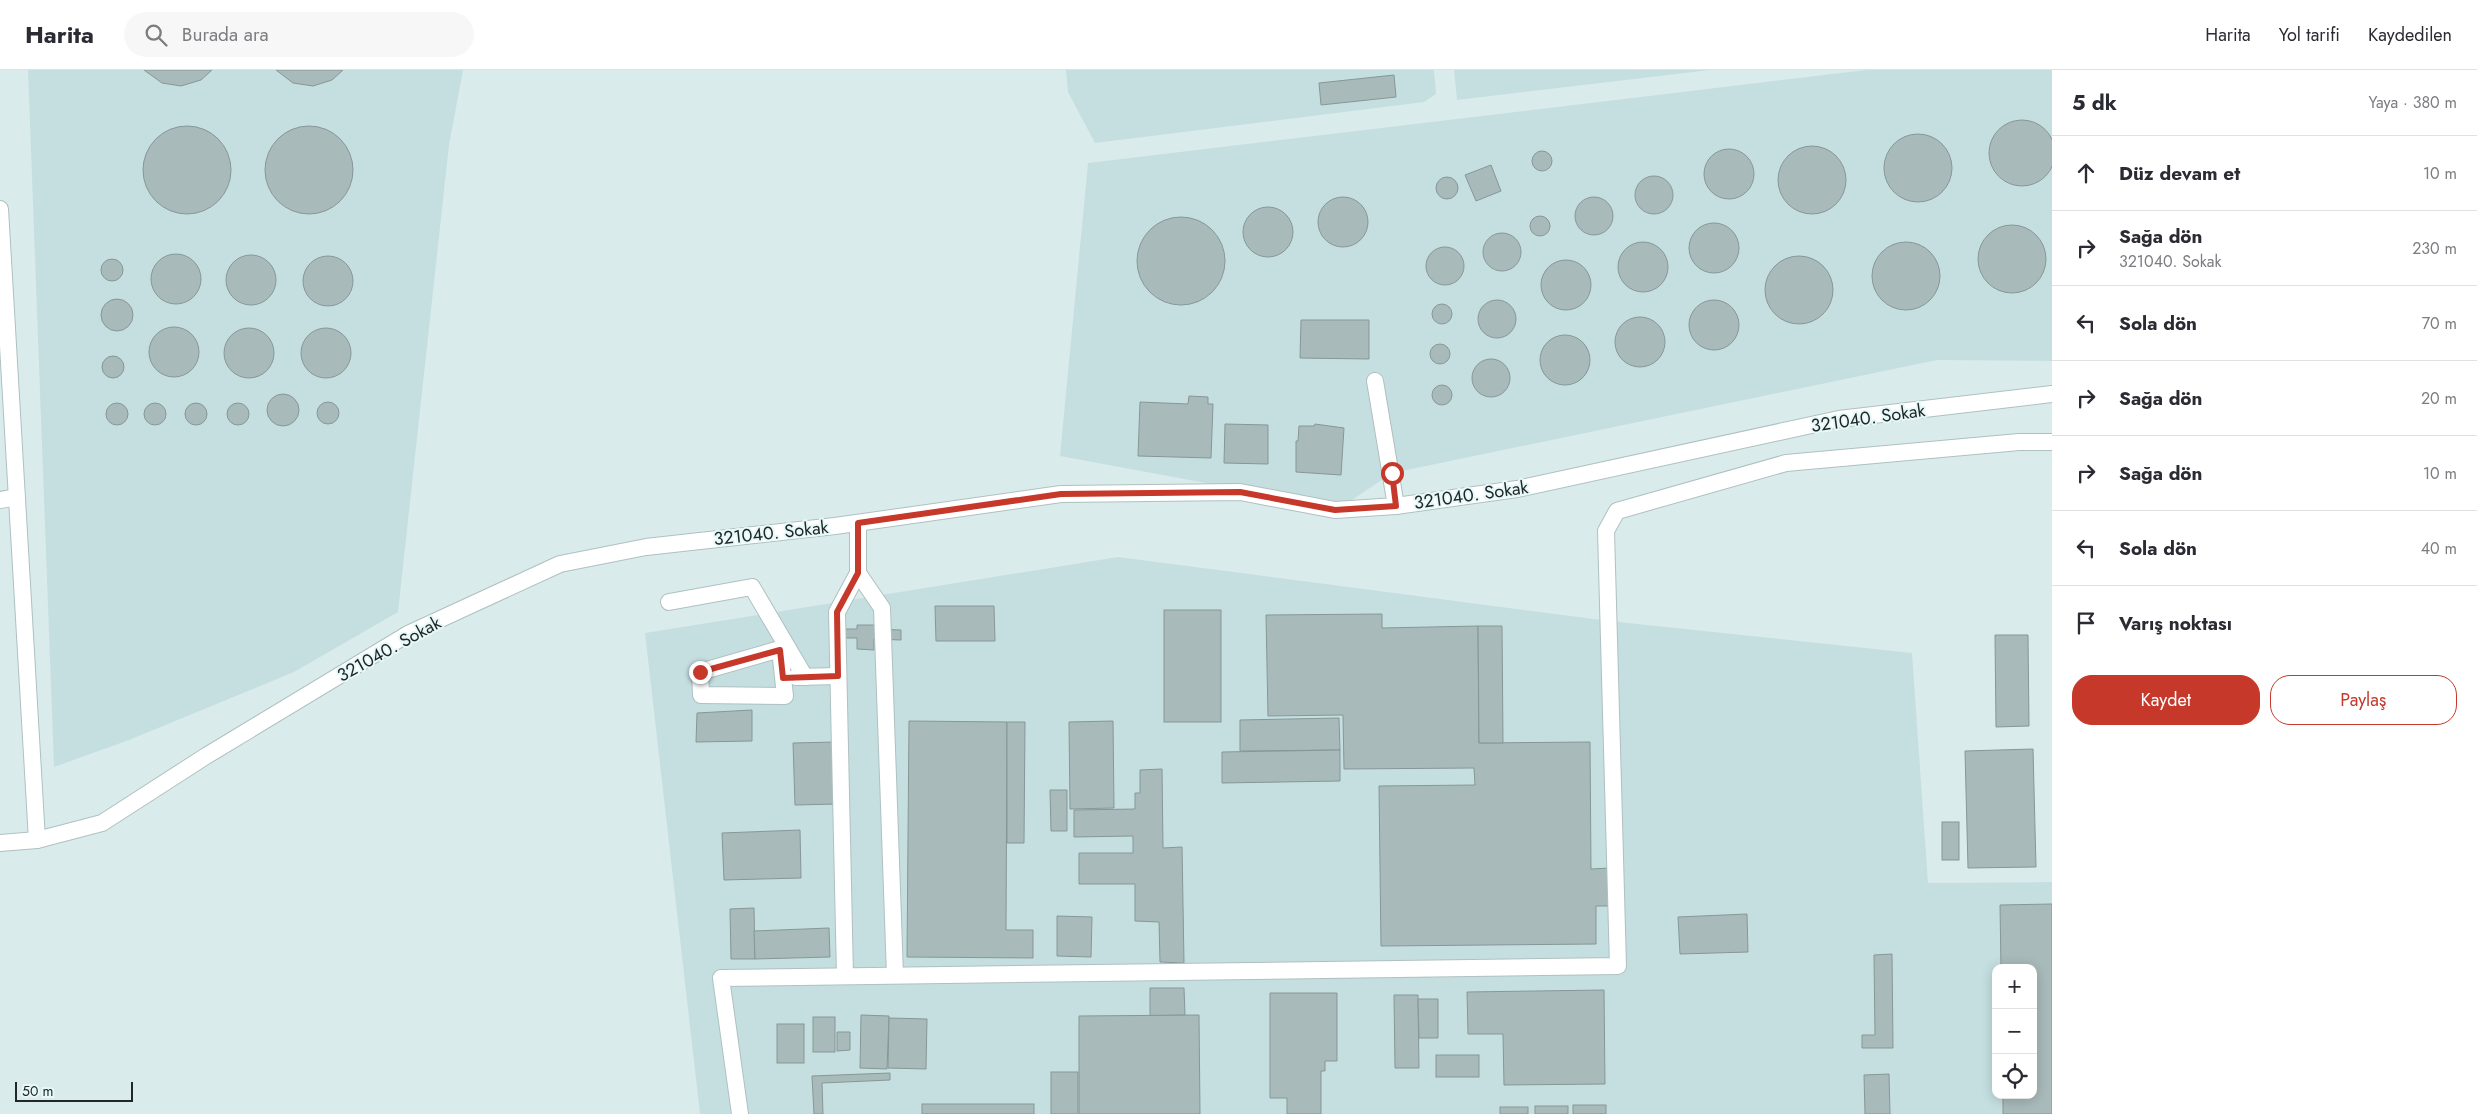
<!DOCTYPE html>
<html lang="tr">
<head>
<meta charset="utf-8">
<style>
	:root { --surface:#fff; --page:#f7f7f7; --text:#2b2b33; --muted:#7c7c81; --line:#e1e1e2; --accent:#c5382a }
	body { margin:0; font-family:Jost,sans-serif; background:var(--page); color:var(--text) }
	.controls { position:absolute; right:15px; bottom:15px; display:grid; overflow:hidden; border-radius:10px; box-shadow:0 2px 12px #0003 }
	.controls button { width:45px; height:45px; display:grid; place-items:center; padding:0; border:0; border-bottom:1px solid var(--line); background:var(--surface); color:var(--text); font:25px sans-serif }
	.scale { position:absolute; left:15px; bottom:12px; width:118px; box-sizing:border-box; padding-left:5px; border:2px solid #212728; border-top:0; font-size:14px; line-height:18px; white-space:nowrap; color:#212728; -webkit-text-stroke:4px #e7f8f9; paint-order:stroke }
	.stop { position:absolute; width:15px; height:15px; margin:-11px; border:4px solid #c5382a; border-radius:50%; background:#fff }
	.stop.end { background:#c5382a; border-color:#fff; box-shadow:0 1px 5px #0008 }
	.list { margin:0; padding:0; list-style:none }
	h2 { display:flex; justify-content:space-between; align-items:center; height:65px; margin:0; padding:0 20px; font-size:21px }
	h2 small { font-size:16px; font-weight:400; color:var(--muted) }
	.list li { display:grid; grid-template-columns:32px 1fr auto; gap:15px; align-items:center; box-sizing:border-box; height:75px; padding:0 20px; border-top:1px solid var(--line) }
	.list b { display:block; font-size:19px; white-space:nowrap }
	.list p { margin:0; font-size:16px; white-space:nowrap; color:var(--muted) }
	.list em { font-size:16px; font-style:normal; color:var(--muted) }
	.actions { display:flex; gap:10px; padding:15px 20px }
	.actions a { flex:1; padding:11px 0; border:1px solid var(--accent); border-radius:20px; text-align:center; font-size:18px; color:var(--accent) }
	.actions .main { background:var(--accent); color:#fff }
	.icon { flex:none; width:28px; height:28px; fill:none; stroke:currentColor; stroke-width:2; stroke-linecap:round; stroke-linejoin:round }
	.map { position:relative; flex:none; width:2052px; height:1044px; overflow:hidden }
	header { display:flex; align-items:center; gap:30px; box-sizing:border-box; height:70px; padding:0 25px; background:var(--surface); border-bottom:1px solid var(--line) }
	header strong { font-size:24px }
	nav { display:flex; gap:28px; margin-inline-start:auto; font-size:18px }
	.search { width:350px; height:45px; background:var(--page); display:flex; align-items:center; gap:12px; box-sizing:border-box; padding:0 18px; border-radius:28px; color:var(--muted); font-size:19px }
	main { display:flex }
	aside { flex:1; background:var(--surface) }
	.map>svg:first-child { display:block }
	.built { fill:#c5dfe1; fill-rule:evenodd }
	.building { fill:#a9babb; stroke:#869797 }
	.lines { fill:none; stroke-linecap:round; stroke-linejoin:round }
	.minor-casing { stroke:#afc0c1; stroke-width:18 }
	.minor { stroke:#fff; stroke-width:16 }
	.route { stroke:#c5382a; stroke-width:6 }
	.labels { text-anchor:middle; stroke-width:4; stroke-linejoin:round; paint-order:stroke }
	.street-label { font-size:18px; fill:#212728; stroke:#e7f8f9 }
</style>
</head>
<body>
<header>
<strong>Harita</strong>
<div class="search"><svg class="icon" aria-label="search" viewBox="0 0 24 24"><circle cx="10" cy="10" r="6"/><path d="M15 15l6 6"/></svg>Burada ara</div>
<nav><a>Harita</a><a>Yol tarifi</a><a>Kaydedilen</a></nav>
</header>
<main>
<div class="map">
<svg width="2052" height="1044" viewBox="0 0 2052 1044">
	<rect width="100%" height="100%" fill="#daebec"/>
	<g class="built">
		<path d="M28,0H463L449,75L398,542L294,602L129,670L54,697Z"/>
		<path d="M1066,0H1434L1436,24L1424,32L1095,73L1068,22Z"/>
		<path d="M1454,0H1710L1457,30Z"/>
		<path d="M1866,0H2052V291L1937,290L1392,403L1340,438L1060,386L1088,93Z"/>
		<path d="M1118,487L1609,551L1912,583L1928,813L2052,812V1044H700L645,563ZM1996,898H2033V1025H1996Z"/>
	</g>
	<g class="building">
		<path d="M144,0H212L201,10L181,16L162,13Z"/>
		<path d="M276,0H343L332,10L313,16L293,13Z"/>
		<path d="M1394,5L1396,27L1321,35L1319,13Z"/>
		<circle cx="2022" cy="83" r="33"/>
		<circle cx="309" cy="100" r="44"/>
		<circle cx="187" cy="100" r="44"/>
		<circle cx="1918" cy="98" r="34"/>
		<circle cx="1812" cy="110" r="34"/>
		<circle cx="1729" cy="104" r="25"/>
		<circle cx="1542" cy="91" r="10"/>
		<path d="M1491,95L1501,121L1476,131L1465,105Z"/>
		<circle cx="1654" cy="125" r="19"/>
		<circle cx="1447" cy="118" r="11"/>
		<circle cx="1343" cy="152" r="25"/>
		<circle cx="1594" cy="146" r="19"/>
		<circle cx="1268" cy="162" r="25"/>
		<circle cx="1540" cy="156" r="10"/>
		<circle cx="1181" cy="191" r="44"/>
		<circle cx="1714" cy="178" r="25"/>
		<circle cx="2012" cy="189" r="34"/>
		<circle cx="1502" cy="182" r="19"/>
		<circle cx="1643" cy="197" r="25"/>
		<circle cx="1906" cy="206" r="34"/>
		<circle cx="1445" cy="196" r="19"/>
		<circle cx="176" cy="209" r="25"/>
		<circle cx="251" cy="210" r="25"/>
		<circle cx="328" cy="211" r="25"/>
		<circle cx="1799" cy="220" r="34"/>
		<circle cx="112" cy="200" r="11"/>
		<circle cx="1566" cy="215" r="25"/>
		<circle cx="117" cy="245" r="16"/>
		<circle cx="1714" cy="255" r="25"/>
		<circle cx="1497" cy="249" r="19"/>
		<circle cx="1442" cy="244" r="10"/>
		<circle cx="1640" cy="272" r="25"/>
		<path d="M1301,250H1369V289L1300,288Z"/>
		<circle cx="174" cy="282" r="25"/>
		<circle cx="249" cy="283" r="25"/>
		<circle cx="326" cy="283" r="25"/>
		<circle cx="1565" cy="290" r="25"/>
		<circle cx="1440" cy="284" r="10"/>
		<circle cx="113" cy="297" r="11"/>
		<circle cx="1491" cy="308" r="19"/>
		<circle cx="1442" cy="325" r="10"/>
		<circle cx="283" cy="340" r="16"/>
		<path d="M1189,326L1208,327V334H1213L1211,388L1138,386L1140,332L1188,334Z"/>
		<circle cx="328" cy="343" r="11"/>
		<circle cx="238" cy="344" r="11"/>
		<circle cx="196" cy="344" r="11"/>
		<circle cx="155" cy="344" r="11"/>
		<circle cx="117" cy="344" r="11"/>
		<path d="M1225,354L1268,355V394L1224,393Z"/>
		<path d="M1315,354L1344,358L1341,405L1296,402V371H1298L1299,356H1314Z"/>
		<path d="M935,536H994L995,571H936Z"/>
		<rect x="1164" y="540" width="57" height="112"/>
		<path d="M1382,544V558L1478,556L1479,673L1590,672L1591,799L1610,798V836H1596V874L1381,876L1379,716L1475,715L1474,698L1344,699L1343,645L1268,646L1266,545Z"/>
		<path d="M857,555H875V559L901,560V570L874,569V580L857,579V568H834V559H857Z"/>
		<path d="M1478,556H1502L1503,673H1479Z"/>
		<path d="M1995,565H2028L2029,656L1996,657Z"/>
		<path d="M752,640V671L696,672L697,643Z"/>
		<path d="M1339,648L1340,680L1240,681V650Z"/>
		<path d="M909,651L1007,652L1006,860H1033V888L907,887Z"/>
		<path d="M1113,651L1114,738L1070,739L1069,652Z"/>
		<path d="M1007,652H1025L1024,773H1007Z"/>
		<path d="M836,672L838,734L795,735L793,673Z"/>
		<path d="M2033,679L2036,797L1968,798L1965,681Z"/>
		<path d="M1340,680V711L1222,713V682Z"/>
		<path d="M1162,699L1163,778L1182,777L1184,893L1160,892L1159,852L1135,851V814H1079V783H1133V766L1074,767V740L1135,739V723H1140V700Z"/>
		<path d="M1050,720H1067V761H1051Z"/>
		<rect x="1942" y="752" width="17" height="38"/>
		<path d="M800,760L801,808L724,810L722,763Z"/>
		<path d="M2052,834V1044H2003V1025H2033V898H2001L2000,835Z"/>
		<path d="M754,838L755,889H731L730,839Z"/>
		<path d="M1747,844L1748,882L1680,884L1678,847Z"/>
		<path d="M1057,846L1092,847L1091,887L1057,886Z"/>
		<path d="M829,858L830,887L755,889L754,861Z"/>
		<path d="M1892,884L1893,978H1862V965H1875L1874,885Z"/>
		<path d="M1150,918H1184L1185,945L1150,946Z"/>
		<path d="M1604,920L1605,1014L1504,1015L1503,964H1468L1467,922Z"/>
		<path d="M1270,923H1337V991H1325V1001H1321V1044H1287V1028H1270Z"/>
		<path d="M1394,925H1418L1419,998H1395Z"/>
		<path d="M1418,929H1438V968H1419Z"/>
		<path d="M861,945L889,946L887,999L860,998Z"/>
		<path d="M1199,945L1200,1044H1079V946Z"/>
		<rect x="813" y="947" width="22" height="35"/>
		<path d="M889,948L927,949L926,999L888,998Z"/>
		<rect x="777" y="954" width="27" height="39"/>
		<path d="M837,962H850V980L837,981Z"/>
		<rect x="1436" y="985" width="43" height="22"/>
		<rect x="1051" y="1002" width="27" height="42"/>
		<path d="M890,1003V1010L822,1013L823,1044H814L812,1006Z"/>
		<path d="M1889,1004L1890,1044H1865L1864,1005Z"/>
		<rect x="922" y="1034" width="112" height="10"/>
		<rect x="1573" y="1035" width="33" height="9"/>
		<rect x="1535" y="1036" width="33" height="8"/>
		<rect x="1500" y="1037" width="28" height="7"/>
	</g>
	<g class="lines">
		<defs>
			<g id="minor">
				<path d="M0,139L37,770"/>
				<path d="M1375,311L1396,436"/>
				<path d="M0,430L17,427"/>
				<path d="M858,503L882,538L895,905"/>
				<path d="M669,532L752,517L805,607"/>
				<path d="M780,579L785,626L701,625L700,602Z"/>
				<path d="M796,607L838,606"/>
				<path d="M0,773L37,770L102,753L206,686L408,564L560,494L646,477L835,456L1061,424L1240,422L1335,440L1396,436L1517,419L1839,349L2052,324"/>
				<path d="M845,906L837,542L858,503V453"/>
				<path d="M740,1044L721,908L1618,896L1606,461L1617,441L1786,393L2019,372H2052"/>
			</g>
		</defs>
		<use href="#minor" class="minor-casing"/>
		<use href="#minor" class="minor"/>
	</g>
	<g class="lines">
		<path class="route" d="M700,602L780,580L783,608L838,606L837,542L858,503V453L1061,424L1240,422L1335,440L1396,436L1392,403"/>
	</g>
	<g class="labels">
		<g class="street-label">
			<text transform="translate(1868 348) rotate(-8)" y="6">321040. Sokak</text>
			<text transform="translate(1471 425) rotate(-8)" y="6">321040. Sokak</text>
			<text transform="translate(771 463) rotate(-6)" y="6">321040. Sokak</text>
			<text transform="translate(389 579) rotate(-29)" y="6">321040. Sokak</text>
		</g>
	</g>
</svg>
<div class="controls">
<button>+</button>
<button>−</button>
<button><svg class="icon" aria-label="locate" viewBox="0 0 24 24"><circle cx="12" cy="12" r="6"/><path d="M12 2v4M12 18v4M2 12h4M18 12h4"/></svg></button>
</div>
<div class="scale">50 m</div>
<div class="stop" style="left:1392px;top:403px"></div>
<div class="stop end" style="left:700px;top:602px"></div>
</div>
<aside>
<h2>5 dk<small>Yaya · 380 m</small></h2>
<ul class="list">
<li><svg class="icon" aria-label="ahead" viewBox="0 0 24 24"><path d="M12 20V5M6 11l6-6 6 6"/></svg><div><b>Düz devam et</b></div><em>10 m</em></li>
<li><svg class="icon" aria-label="right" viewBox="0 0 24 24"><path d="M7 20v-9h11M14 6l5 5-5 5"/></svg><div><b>Sağa dön</b><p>321040. Sokak</p></div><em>230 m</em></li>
<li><svg class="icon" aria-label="left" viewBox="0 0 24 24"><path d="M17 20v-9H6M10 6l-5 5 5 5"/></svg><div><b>Sola dön</b></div><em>70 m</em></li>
<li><svg class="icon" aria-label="right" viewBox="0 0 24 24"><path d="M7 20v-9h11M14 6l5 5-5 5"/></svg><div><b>Sağa dön</b></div><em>20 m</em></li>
<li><svg class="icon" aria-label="right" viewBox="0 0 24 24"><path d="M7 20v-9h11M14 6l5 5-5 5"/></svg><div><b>Sağa dön</b></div><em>10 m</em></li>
<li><svg class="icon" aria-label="left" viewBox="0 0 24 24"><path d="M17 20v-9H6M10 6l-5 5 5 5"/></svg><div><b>Sola dön</b></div><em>40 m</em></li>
<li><svg class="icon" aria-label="arrive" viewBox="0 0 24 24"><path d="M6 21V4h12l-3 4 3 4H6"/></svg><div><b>Varış noktası</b></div></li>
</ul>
<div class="actions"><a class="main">Kaydet</a><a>Paylaş</a></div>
</aside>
</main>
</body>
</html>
